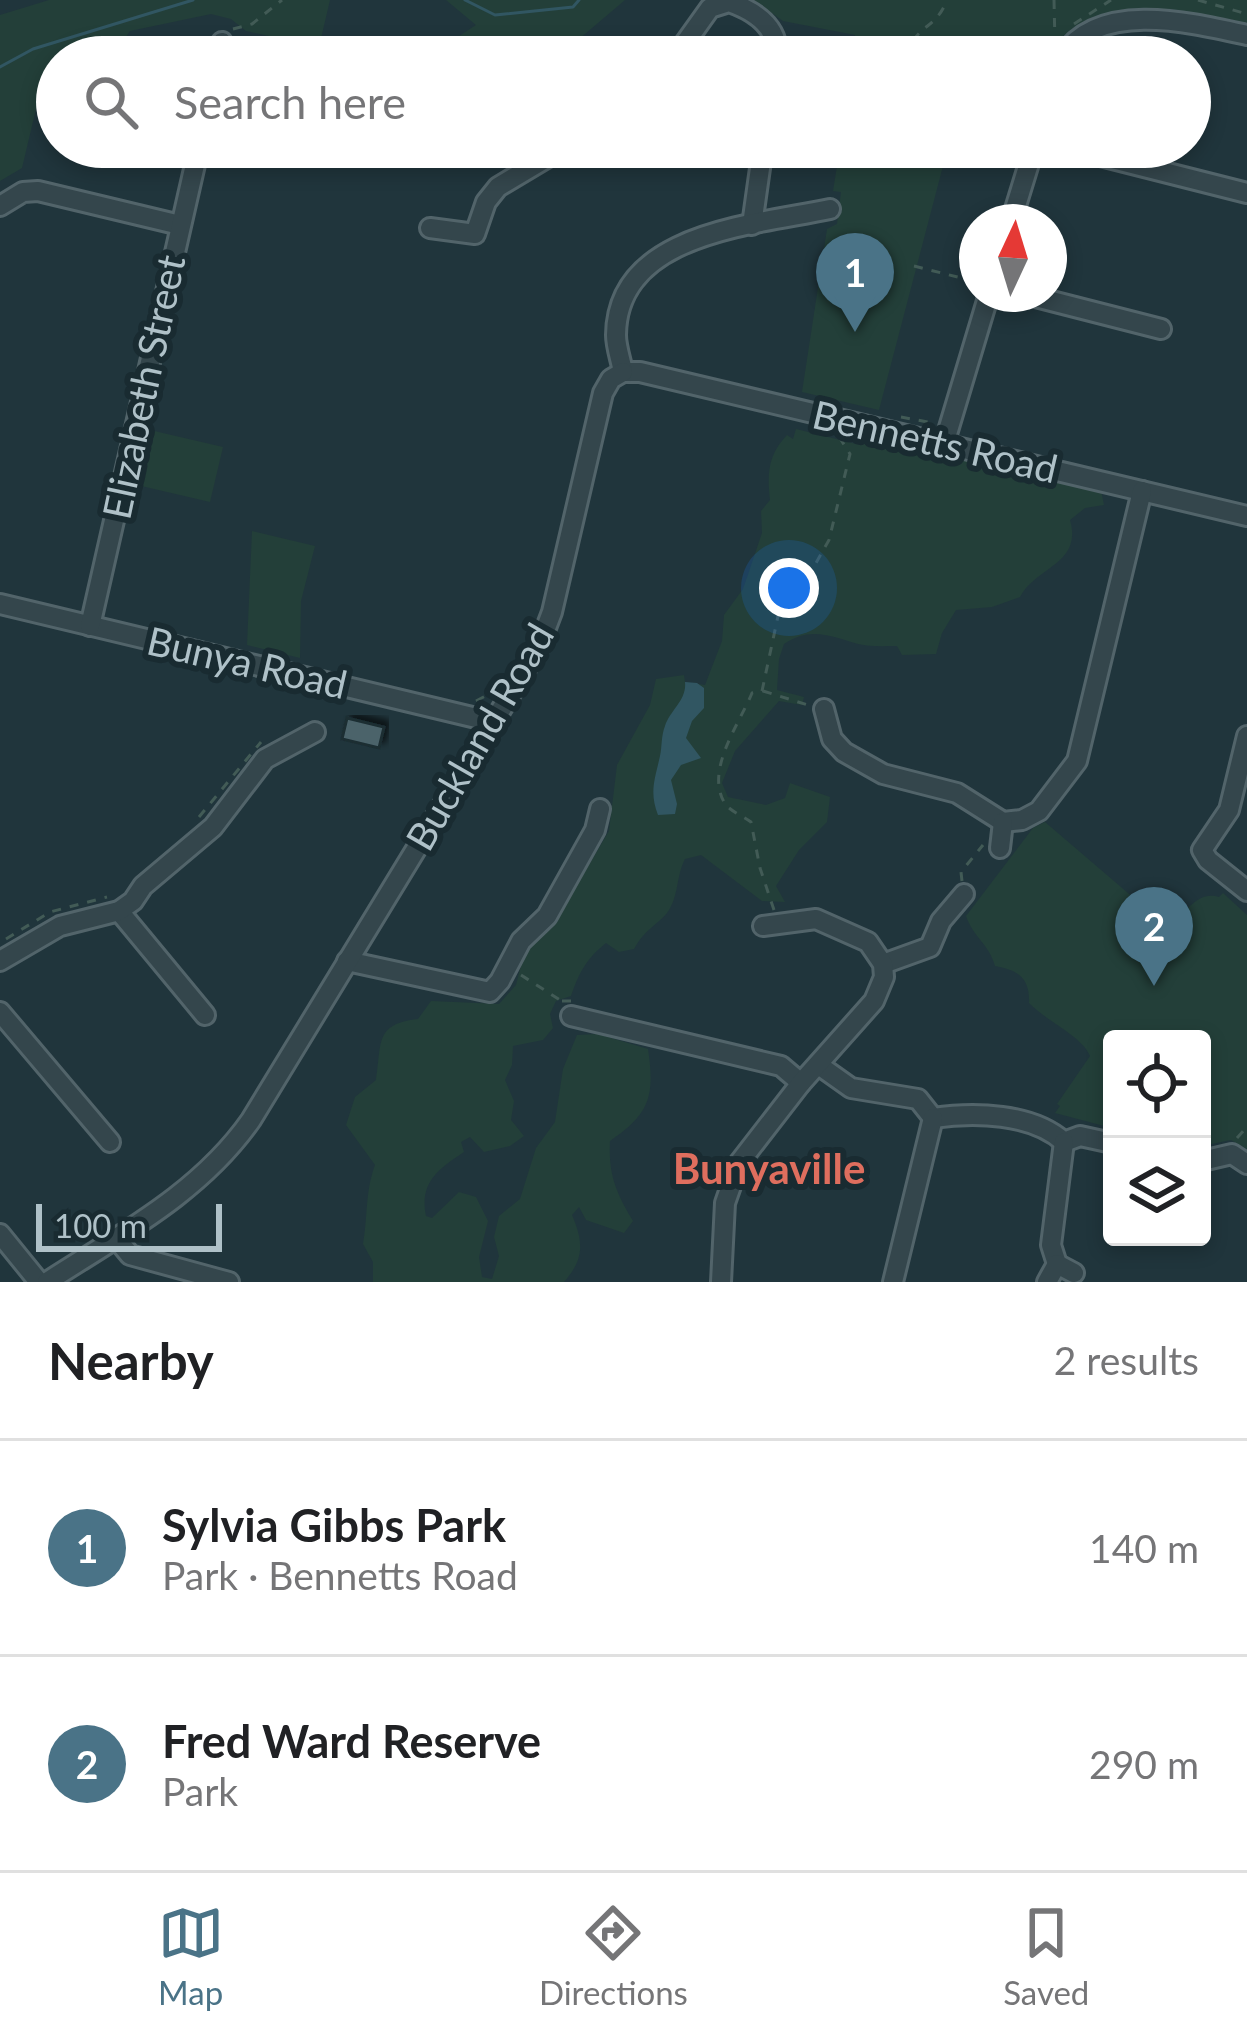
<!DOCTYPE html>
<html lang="en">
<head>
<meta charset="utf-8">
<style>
	:root { --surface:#fff; --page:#f2f2f2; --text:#202124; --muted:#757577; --line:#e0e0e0; --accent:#4a7387 }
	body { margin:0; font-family:Lato,sans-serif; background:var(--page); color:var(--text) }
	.controls { position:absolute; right:36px; bottom:36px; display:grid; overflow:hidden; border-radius:12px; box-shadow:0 6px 18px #0003 }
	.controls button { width:108px; height:108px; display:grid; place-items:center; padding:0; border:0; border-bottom:3px solid var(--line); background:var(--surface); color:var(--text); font:60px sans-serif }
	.compass { position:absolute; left:959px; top:204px; width:108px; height:108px; border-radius:50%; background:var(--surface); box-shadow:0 6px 18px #0003; rotate:4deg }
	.scale { position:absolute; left:36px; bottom:30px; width:186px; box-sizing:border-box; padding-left:12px; border:6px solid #afc1c8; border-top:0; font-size:33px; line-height:42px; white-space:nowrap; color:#afc1c8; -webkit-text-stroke:9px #192b31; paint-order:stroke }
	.you { position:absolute; left:789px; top:588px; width:42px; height:42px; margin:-30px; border:9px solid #fff; border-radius:50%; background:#1a73e8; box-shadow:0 0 0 18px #1a73e833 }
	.badge { display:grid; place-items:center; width:78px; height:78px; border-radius:50%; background:var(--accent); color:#fff; font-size:39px; font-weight:700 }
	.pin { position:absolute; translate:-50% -99px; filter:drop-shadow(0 3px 6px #0008) }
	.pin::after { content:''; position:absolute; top:63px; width:42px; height:36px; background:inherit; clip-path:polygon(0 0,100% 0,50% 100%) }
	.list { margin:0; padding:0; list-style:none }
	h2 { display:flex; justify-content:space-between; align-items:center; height:156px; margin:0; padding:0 48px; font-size:51px }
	h2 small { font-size:39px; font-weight:400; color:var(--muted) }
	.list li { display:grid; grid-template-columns:78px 1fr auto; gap:36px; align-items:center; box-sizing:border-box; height:216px; padding:0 48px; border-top:3px solid var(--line) }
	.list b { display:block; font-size:45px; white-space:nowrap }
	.list p { margin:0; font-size:39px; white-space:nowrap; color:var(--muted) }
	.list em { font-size:39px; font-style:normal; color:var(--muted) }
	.icon { flex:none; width:66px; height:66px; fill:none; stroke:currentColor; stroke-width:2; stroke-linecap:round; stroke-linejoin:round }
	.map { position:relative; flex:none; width:1247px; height:1282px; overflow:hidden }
	.search { position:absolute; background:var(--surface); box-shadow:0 6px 18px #0003; left:36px; right:36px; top:36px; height:132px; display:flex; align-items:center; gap:30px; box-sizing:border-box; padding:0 42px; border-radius:66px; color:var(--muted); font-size:45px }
	.sheet { height:588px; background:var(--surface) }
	nav { display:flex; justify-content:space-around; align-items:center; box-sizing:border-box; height:168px; border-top:3px solid var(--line); background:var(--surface); font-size:33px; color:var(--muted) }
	nav a { display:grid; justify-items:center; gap:6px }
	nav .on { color:var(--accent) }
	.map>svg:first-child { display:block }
	.green { fill:#233f39 }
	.water { fill:#315662 }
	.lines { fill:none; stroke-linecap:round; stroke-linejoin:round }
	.stream { stroke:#315662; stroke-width:3 }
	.building { fill:#4b636a; stroke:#1b2d33; stroke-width:3; filter:url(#shadow) }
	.minor-casing { stroke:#52646a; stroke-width:24 }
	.path { stroke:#425b56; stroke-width:3; stroke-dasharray:9 9; stroke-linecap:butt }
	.minor { stroke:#34464c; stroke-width:18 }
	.labels { text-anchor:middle; stroke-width:12; stroke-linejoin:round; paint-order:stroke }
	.street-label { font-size:39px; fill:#afc1c8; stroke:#192b31 }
	.neighbourhood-label { font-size:42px; font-weight:bold; fill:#df6e5e; stroke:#192b31 }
</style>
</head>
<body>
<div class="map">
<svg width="1247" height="1282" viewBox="0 0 1247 1282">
	<defs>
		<filter id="shadow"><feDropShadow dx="5.5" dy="-5.5" stdDeviation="3" flood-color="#0009"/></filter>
	</defs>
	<rect width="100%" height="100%" fill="#20353c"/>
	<g class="green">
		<path d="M49,0H330L319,47L246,31L231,19L211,14L130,31C112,60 88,57 57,57V78L41,88L22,168L0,181V15Z"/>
		<path d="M446,0H625L558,57H444L439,49L476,25Z"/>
		<path d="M754,0H1247V23C1185,9 1075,0 1045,57H1003L976,50L973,57H853L855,35L783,21Z"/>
		<path d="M840,147H948L879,410L802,392L827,229L837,224L841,192L833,191Z"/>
		<path d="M796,429L856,444L869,440L910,444L991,463L1005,472L1021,471L1101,490L1104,505L1085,508L1070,520C1083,564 1035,567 1020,597L992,607L956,610L942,633L936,654L902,655L897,646C884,646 870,647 858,644C831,636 810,626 784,644L779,659L777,690L804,697L802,705L779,701L735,751L722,783L728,797L766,805L785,798L790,783L830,797L827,822L799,850L776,886L785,902L762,901L701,855L685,859C676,876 679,897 667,913C655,927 646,928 634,949L619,952L606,943C586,959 579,973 571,996L556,1001L550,1014L553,1028L543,1040L513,1046L512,1065L505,1080L514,1101L511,1120L524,1136L510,1146L484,1152L470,1137L461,1142L464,1152C438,1169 419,1183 426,1216L432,1218L459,1192L476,1197L488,1221L479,1257L482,1277L492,1279L499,1256L494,1237L499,1216L520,1199L536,1148L555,1122L563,1069L577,1035L598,1034L648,1049C655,1096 650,1114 610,1141C608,1174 616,1193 633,1221L624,1233L586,1220L579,1207L572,1215C584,1243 584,1259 564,1282H373V1262L363,1244C368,1216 365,1192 375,1165L346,1125L355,1097L376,1080C382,1043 374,1024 418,1019L431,1001L499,1004L516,985L524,954L540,933L555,922L609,831L617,765L650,705L656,679L684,675L685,682L705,685L722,641L724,615L743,589L762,533L761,511L770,500C767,473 768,455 787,435L793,439Z"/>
		<path d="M150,430L223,447L210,502L137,485Z"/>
		<path d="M252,531L315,546L301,601L300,658L247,645Z"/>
		<path d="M1045,822L1156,917L1172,924C1186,912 1198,890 1219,897L1223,893L1247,915V1149L1231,1140L1202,1146V1039H1112V1128L1055,1113L1060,1106L1057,1104L1090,1056C1082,1036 1046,1021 1029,1003C1030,978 1018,970 995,966C989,944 973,937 966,916L1033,828Z"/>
	</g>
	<path class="water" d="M685,682L697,683L704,688V708L692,721L686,738L701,758L681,765L671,780L677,804L675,814L658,815C649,792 655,779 660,756C662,747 661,736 665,726C670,710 687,700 685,682Z"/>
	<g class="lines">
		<g class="stream">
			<path d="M465,0L495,15L573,7L579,0"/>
			<path d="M0,67L33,49L193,0"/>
		</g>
	</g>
	<path class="building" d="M347,718L384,727L379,748L342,739Z"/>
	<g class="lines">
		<defs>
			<g id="minor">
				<path d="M220,57L222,42"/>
				<path d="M675,57L710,8L729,2C755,11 779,27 777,57"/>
				<path d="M1062,57C1098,0 1189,22 1247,35"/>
				<path d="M1065,147L1247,193"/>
				<path d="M0,206L23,192L38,191L180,225"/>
				<path d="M1011,222L1034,147"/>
				<path d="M752,225L763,147"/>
				<path d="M430,228L475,234L486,202L498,187L565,147"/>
				<path d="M1024,294L1161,329"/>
				<path d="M623,372H640L1247,516"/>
				<path d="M623,372C621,360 616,347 616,335C617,232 755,225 830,209"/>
				<path d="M944,444L989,294"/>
				<path d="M0,604L493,722"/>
				<path d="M90,626L199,147"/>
				<path d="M824,709L832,739L844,752L883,774L957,793L1003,822L1022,820L1039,811L1077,761L1142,491"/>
				<path d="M1247,736L1229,810L1202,850L1208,860L1247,891"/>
				<path d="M1000,848L1003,822"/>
				<path d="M119,911L205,1015"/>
				<path d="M0,961L60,926L119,911L133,901L143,886L213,827L265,759L315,732"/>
				<path d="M347,961L490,992L500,981L521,941L547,916L595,830L600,809"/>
				<path d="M883,964L930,947L941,921L964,894"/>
				<path d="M0,1012L110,1142"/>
				<path d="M571,1016L781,1066L801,1083"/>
				<path d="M820,1066L851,1088L918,1099L933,1118C974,1112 1032,1113 1064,1142L1080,1136L1112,1143"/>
				<path d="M1202,1161L1232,1154L1247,1164"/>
				<path d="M0,1234L39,1282"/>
				<path d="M116,1238L130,1255L229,1282"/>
				<path d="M1057,1264L1051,1245L1064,1142"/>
				<path d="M47,1282C121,1234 200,1193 251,1120L538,649L552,612L603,393L611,379L623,372"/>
				<path d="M721,1282L725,1203L739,1163L801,1083L874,1001L884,977L883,964L868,942L816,919L763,926"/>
				<path d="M893,1282L933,1118"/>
				<path d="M1047,1282L1057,1264L1074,1273"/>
			</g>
		</defs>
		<use href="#minor" class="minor-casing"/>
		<g class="path">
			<path d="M1054,0L1055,44"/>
			<path d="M1198,0L1247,14"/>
			<path d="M1074,24L1111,0"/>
			<path d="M233,29L252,24L282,0"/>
			<path d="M906,57C916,23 935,31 947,0"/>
			<path d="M914,266L977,282"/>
			<path d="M901,417L933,423"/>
			<path d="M763,691L811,706"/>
			<path d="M476,701L493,692"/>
			<path d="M199,817L261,742"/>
			<path d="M962,881L961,872L983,845"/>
			<path d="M774,910L760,868L751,822C744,817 731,811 726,805C703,772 740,723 752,693L762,691L781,602L812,570L829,540L850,454L838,435"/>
			<path d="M6,939L50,912L107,897"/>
			<path d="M521,975L563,1002"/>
			<path d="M562,1001H578"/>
			<path d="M1237,1138L1247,1127"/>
		</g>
		<use href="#minor" class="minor"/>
	</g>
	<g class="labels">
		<g class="street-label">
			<text transform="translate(144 387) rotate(-78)" y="14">Elizabeth Street</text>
			<text transform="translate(935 442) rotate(13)" y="14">Bennetts Road</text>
			<text transform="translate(247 663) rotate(13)" y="14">Bunya Road</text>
			<text transform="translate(480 737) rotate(-60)" y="14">Buckland Road</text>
		</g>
		<g class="neighbourhood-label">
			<text x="769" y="1184">Bunyaville</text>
		</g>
	</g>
</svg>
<div class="controls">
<button><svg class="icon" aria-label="locate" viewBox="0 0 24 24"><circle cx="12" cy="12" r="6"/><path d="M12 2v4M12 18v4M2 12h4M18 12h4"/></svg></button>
<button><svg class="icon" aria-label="layers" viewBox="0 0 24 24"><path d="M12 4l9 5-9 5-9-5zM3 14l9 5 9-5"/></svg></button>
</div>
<svg class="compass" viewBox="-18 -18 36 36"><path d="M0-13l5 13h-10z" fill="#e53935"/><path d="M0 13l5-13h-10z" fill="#757577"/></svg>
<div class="scale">100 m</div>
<div class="you"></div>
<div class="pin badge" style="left:855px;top:332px">1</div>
<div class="pin badge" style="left:1154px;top:986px">2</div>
<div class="search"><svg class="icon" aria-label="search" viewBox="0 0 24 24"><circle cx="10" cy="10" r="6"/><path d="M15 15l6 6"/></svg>Search here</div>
</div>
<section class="sheet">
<h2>Nearby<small>2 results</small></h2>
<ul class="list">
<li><span class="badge">1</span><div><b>Sylvia Gibbs Park</b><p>Park · Bennetts Road</p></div><em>140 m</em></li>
<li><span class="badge">2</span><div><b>Fred Ward Reserve</b><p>Park</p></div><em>290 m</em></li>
</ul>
</section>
<nav>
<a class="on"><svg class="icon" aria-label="map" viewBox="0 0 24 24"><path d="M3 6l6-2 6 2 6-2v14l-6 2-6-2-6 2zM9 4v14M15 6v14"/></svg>Map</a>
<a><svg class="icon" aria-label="directions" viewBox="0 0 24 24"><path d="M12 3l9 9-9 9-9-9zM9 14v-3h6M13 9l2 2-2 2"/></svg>Directions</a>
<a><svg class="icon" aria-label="saved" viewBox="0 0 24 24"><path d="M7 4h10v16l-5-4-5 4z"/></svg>Saved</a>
</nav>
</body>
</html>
